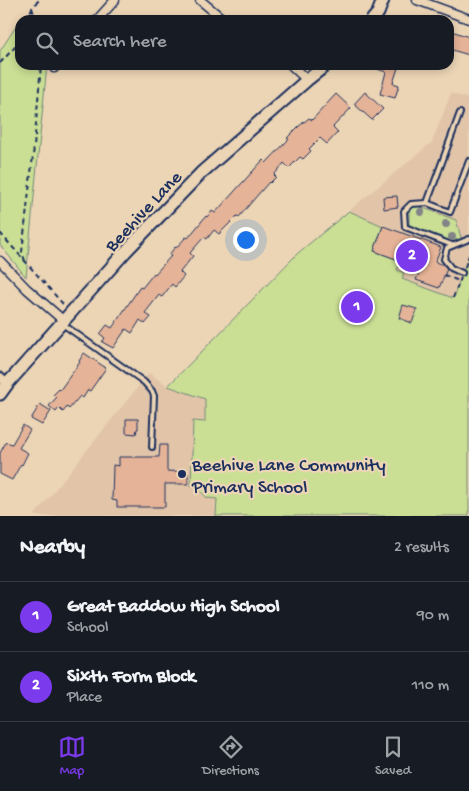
<!DOCTYPE html>
<html lang="en">
<head>
<meta charset="utf-8">
<style>
	:root { --surface:#171b24; --page:#242831; --text:#f1f3f6; --muted:#9ea1a6; --line:#363941; --accent:#7c3aed }
	body { margin:0; font-family:"Gochi Hand",sans-serif; background:var(--page); color:var(--text) }
	.you { position:absolute; left:245px; top:239px; width:18px; height:18px; margin:-12px; border:4px solid #fff; border-radius:50%; background:#1a73e8; box-shadow:0 0 0 8px #1a73e833 }
	.badge { display:grid; place-items:center; width:32px; height:32px; border-radius:50%; background:var(--accent); color:#fff; font-size:16px; font-weight:700 }
	.pin { position:absolute; translate:-50% -50%; border:2px solid #fff; box-shadow:0 1px 5px #0006 }
	.list { margin:0; padding:0; list-style:none }
	h2 { display:flex; justify-content:space-between; align-items:center; height:65px; margin:0; padding:0 20px; font-size:21px }
	h2 small { font-size:16px; font-weight:400; color:var(--muted) }
	.list li { display:grid; grid-template-columns:32px 1fr auto; gap:15px; align-items:center; box-sizing:border-box; height:70px; padding:0 20px; border-top:1px solid var(--line) }
	.list b { display:block; font-size:19px; white-space:nowrap }
	.list p { margin:0; font-size:16px; white-space:nowrap; color:var(--muted) }
	.list em { font-size:16px; font-style:normal; color:var(--muted) }
	.icon { flex:none; width:28px; height:28px; fill:none; stroke:currentColor; stroke-width:2; stroke-linecap:round; stroke-linejoin:round }
	.map { position:relative; flex:none; width:469px; height:516px; overflow:hidden }
	.search { position:absolute; background:var(--surface); box-shadow:0 2px 8px #0003; left:15px; right:15px; top:15px; height:55px; display:flex; align-items:center; gap:12px; box-sizing:border-box; padding:0 18px; border-radius:15px; color:var(--muted); font-size:19px }
	.sheet { height:205px; background:var(--surface) }
	nav { display:flex; justify-content:space-around; align-items:center; box-sizing:border-box; height:70px; border-top:1px solid var(--line); background:var(--surface); font-size:14px; color:var(--muted) }
	nav a { display:grid; justify-items:center; gap:2px }
	nav .on { color:var(--accent) }
	.map>svg:first-child { display:block }
	.built { fill:#e2c5a9 }
	.green { fill:#cadf94; stroke:#728779 }
	.building { fill:#e5b397; stroke:#1b2f5e }
	.lines { fill:none; stroke-linecap:round; stroke-linejoin:round }
	.lane-casing { stroke:#1b2f5e; stroke-width:8 }
	.street-casing { stroke:#1b2f5e; stroke-width:11 }
	.secondary-casing { stroke:#1b2f5e; stroke-width:15 }
	.path { stroke:#1b2f5e; stroke-width:2; stroke-dasharray:5 4; stroke-linecap:butt }
	.lane { stroke:#ecd5b5; stroke-width:4 }
	.street { stroke:#ecd5b5; stroke-width:8 }
	.secondary { stroke:#ecd5b5; stroke-width:11 }
	.tree { fill:#828488 }
	.poi-dot { fill:#1b2f5e; stroke:#ecd5b5; stroke-width:2 }
	.labels { text-anchor:middle; stroke-width:4.5; stroke-linejoin:round; paint-order:stroke }
	.street-label { font-size:19px; fill:#1b2f5e; stroke:#ecd5b5 }
	.poi-label { font-size:19px; fill:#1b2f5e; stroke:#ecd5b5; text-anchor:start }
</style>
</head>
<body>
<div class="map">
<svg width="469" height="516" viewBox="0 0 469 516">
	<rect width="100%" height="100%" fill="#ecd5b5"/>
	<filter id="ink" filterUnits="userSpaceOnUse"><feTurbulence type="fractalNoise" baseFrequency=".02" numOctaves="2"/><feDisplacementMap in="SourceGraphic" scale="10" xChannelSelector="R" yChannelSelector="G"/><feConvolveMatrix kernelMatrix="1 2 1 2 8 2 1 2 1" color-interpolation-filters="sRGB"/></filter>
	<g filter="url(#ink)">
		<path class="built" d="M451,93L469,99V516H34L149,373L168,386L298,253L432,142Z"/>
		<g class="green">
			<path d="M15,28H20V65H47L26,277L0,245V51Z"/>
			<path d="M418,206L456,220L462,241L452,245L409,229V209Z"/>
			<path d="M349,211L383,226L374,251L401,261L397,270L404,273L402,279L453,298L469,255V516H216L217,499L207,498L196,486H191L193,421L205,422V399L168,386L298,253Z"/>
		</g>
		<g class="building">
			<path d="M449,30L469,37V55L452,50L449,48Z"/>
			<path d="M369,65H399L393,83L399,85L395,98L380,94L386,72L369,66Z"/>
			<path d="M365,92L383,109L372,120L354,104Z"/>
			<path d="M336,94L351,108L333,127L338,132L327,144L320,138L309,149L311,151L303,159L300,157L289,168L284,163L274,175L276,177L270,183L269,182L255,198L239,217L237,216L219,234L214,230L207,239L204,237L190,253L193,256L180,272L184,276L175,287L172,284L162,297L159,295L145,313L151,317L145,324L140,320L132,333L126,329L113,348L102,342L105,338L100,334L107,325L112,328L140,287L142,288L154,273L155,274L171,256L169,255L175,247L176,248L186,237L188,238L206,216L207,217L212,211L215,213L263,160L266,163L289,139L287,138L298,127L309,118L312,120Z"/>
			<path d="M397,196L398,207L384,209L383,197Z"/>
			<path d="M383,226L441,247L435,262L444,265L447,269L439,288L416,280L421,268L374,251Z"/>
			<path d="M403,305L417,309L412,323L399,318Z"/>
			<path d="M84,353L106,368L90,391L88,390L83,398L80,396L69,409L67,407L63,412L59,408L56,412L49,406L56,398L53,395L59,389L60,390L80,362L79,361Z"/>
			<path d="M40,404L51,411L42,425L31,419Z"/>
			<path d="M126,419H138V429H137L136,434L126,433Z"/>
			<path d="M23,425L30,430L19,448L28,453L22,465L21,464L12,480L0,474V453L6,442L12,444Z"/>
			<path d="M160,445H167V471L188,472V484H165V507H117V501L112,500L113,465L119,466V457H159Z"/>
		</g>
		<g class="lines">
			<defs>
				<g id="lane">
					<path d="M460,113L427,203L450,212L469,161"/>
					<path d="M427,203L411,204L404,211L405,227L452,245"/>
					<path d="M462,273L451,268L444,259L447,248L469,239"/>
					<path d="M64,325L144,382L152,391L154,396L152,447"/>
				</g>
				<g id="street">
					<path d="M200,0L224,20"/>
					<path d="M417,0L469,19"/>
					<path d="M97,20L115,0"/>
					<path d="M291,65L307,80"/>
					<path d="M54,68L57,65"/>
					<path d="M0,261L27,289L64,321"/>
					<path d="M0,377L8,383"/>
				</g>
				<g id="secondary">
					<path d="M372,20L378,13L383,0"/>
					<path d="M0,394L8,383L125,252L201,173L307,80L326,65"/>
				</g>
			</defs>
			<use href="#lane" class="lane-casing"/>
			<use href="#street" class="street-casing"/>
			<use href="#secondary" class="secondary-casing"/>
			<g class="path">
				<path d="M32,8L36,20"/>
				<path d="M27,20L32,8L39,0"/>
				<path d="M0,63L16,46L20,37"/>
				<path d="M0,233L63,304"/>
				<path d="M25,261L22,252L34,147L41,65"/>
				<path d="M465,267L469,255"/>
				<path d="M444,275L459,281"/>
				<path d="M453,298L461,278"/>
			</g>
			<use href="#lane" class="lane"/>
			<use href="#street" class="street"/>
			<use href="#secondary" class="secondary"/>
		</g>
		<g class="tree">
			<circle cx="421" cy="212" r="4"/>
			<circle cx="446" cy="224" r="4"/>
			<circle cx="452" cy="237" r="4"/>
		</g>
	</g>
	<circle class="poi-dot" cx="182" cy="474" r="5"/>
	<g class="labels">
		<g class="street-label">
			<text transform="translate(142 210) rotate(-47)" y="7">Beehive Lane</text>
		</g>
		<g class="poi-label">
			<text x="192" y="470">Beehive Lane Community<tspan x="192" dy="22">Primary School</tspan></text>
		</g>
	</g>
</svg>
<div class="you"></div>
<div class="pin badge" style="left:357px;top:307px">1</div>
<div class="pin badge" style="left:412px;top:256px">2</div>
<div class="search"><svg class="icon" aria-label="search" viewBox="0 0 24 24"><circle cx="10" cy="10" r="6"/><path d="M15 15l6 6"/></svg>Search here</div>
</div>
<section class="sheet">
<h2>Nearby<small>2 results</small></h2>
<ul class="list">
<li><span class="badge">1</span><div><b>Great Baddow High School</b><p>School</p></div><em>90 m</em></li>
<li><span class="badge">2</span><div><b>Sixth Form Block</b><p>Place</p></div><em>110 m</em></li>
</ul>
</section>
<nav>
<a class="on"><svg class="icon" aria-label="map" viewBox="0 0 24 24"><path d="M3 6l6-2 6 2 6-2v14l-6 2-6-2-6 2zM9 4v14M15 6v14"/></svg>Map</a>
<a><svg class="icon" aria-label="directions" viewBox="0 0 24 24"><path d="M12 3l9 9-9 9-9-9zM9 14v-3h6M13 9l2 2-2 2"/></svg>Directions</a>
<a><svg class="icon" aria-label="saved" viewBox="0 0 24 24"><path d="M7 4h10v16l-5-4-5 4z"/></svg>Saved</a>
</nav>
</body>
</html>
